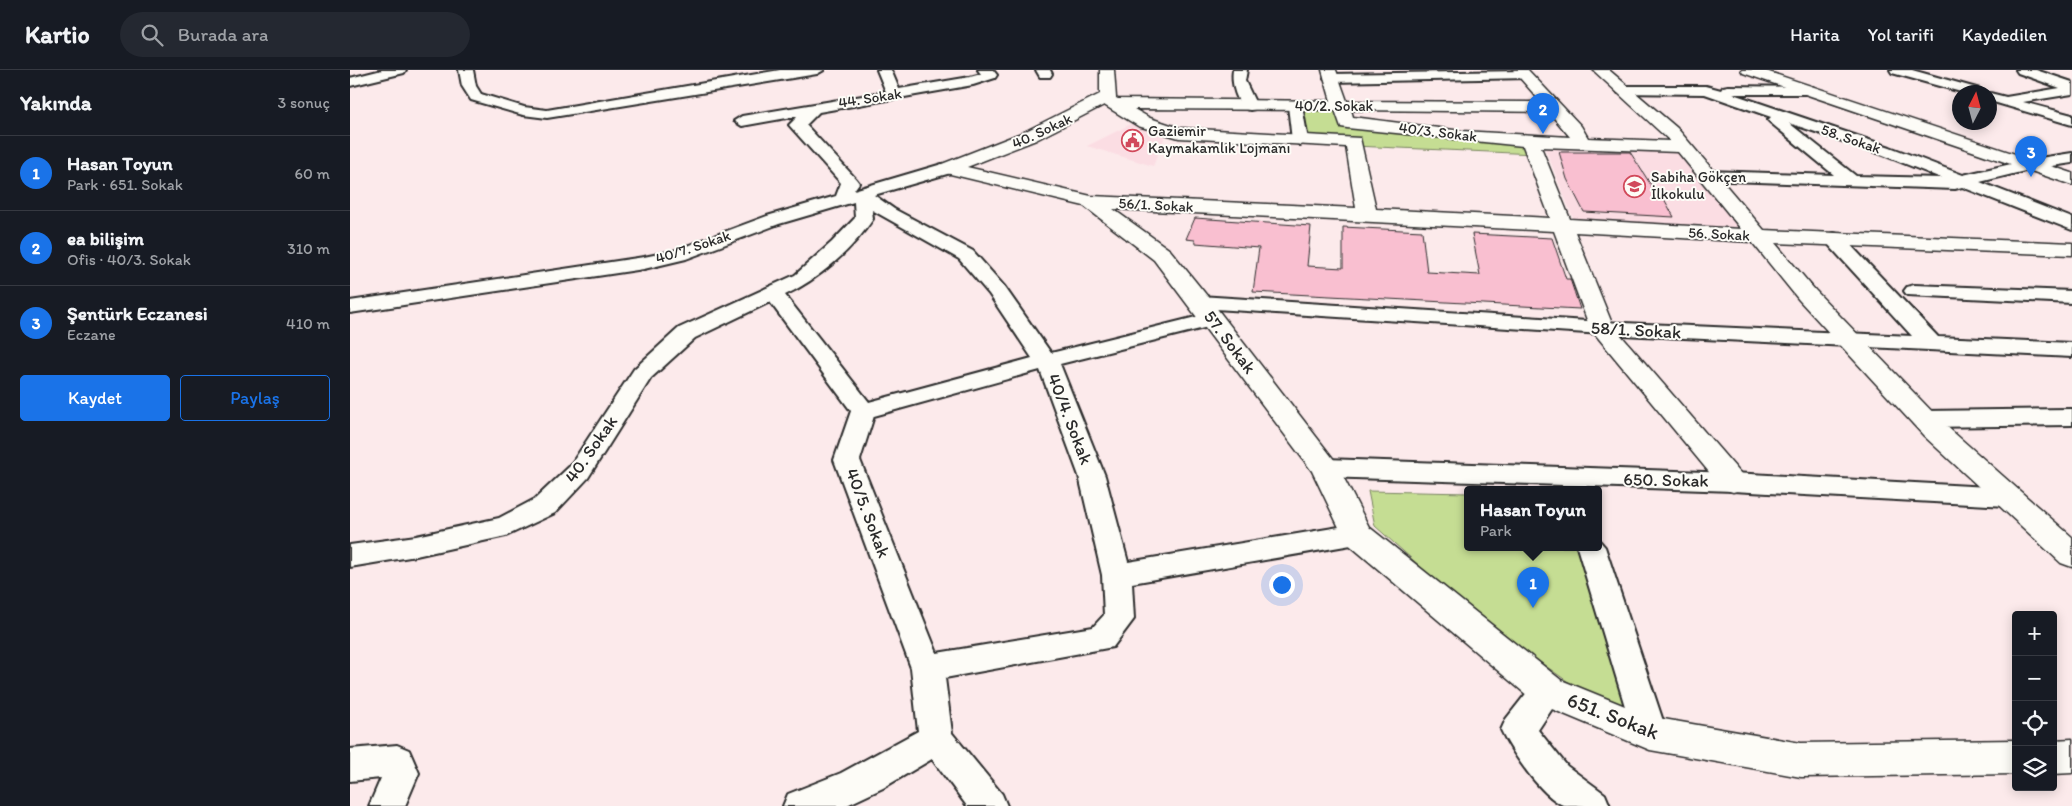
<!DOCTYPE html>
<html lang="tr">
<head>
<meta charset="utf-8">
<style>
	:root { --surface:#171b24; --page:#242831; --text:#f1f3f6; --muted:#9ea1a6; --line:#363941; --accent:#1a73e8 }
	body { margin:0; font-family:Itim,sans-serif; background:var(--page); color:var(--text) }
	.controls { position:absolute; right:15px; bottom:15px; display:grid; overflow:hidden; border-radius:5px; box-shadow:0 2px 12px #0003 }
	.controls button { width:45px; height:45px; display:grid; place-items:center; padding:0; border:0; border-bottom:1px solid var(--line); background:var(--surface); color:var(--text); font:25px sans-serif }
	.compass { position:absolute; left:1602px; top:15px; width:45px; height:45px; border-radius:50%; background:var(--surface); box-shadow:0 2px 12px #0003; rotate:6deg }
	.you { position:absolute; left:931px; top:514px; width:18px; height:18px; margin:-12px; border:4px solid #fff; border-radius:50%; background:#1a73e8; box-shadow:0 0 0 8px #1a73e833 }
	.badge { display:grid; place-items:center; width:32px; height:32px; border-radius:50%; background:var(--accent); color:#fff; font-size:16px; font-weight:700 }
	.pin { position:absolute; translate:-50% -41px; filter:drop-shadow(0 1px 2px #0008) }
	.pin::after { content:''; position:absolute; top:26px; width:18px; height:15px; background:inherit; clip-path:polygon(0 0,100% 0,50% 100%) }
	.popup { position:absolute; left:1114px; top:416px; width:138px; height:65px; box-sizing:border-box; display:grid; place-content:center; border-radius:5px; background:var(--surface); filter:drop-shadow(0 1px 4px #0005); font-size:16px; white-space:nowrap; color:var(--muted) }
	.popup b { font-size:19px; color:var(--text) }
	.popup::after { content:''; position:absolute; left:50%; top:100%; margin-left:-10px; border:10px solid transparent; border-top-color:var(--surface) }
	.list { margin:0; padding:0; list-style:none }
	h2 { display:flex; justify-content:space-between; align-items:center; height:65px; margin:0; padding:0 20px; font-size:21px }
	h2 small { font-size:16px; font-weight:400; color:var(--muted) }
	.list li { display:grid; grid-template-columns:32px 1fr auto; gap:15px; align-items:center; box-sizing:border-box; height:75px; padding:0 20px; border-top:1px solid var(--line) }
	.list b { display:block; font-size:19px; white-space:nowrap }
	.list p { margin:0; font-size:16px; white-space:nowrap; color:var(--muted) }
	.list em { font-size:16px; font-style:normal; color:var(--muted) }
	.actions { display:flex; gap:10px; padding:15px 20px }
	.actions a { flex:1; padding:11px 0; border:1px solid var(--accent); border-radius:5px; text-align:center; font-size:18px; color:var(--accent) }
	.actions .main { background:var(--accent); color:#fff }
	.icon { flex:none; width:28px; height:28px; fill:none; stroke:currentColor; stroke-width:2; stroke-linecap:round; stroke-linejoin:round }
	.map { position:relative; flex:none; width:1722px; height:736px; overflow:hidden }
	header { display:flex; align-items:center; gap:30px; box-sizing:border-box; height:70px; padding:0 25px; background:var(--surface); border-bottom:1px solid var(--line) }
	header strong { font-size:24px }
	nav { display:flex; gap:28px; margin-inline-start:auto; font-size:18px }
	.search { width:350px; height:45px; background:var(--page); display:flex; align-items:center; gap:12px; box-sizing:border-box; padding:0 18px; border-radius:28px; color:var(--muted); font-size:19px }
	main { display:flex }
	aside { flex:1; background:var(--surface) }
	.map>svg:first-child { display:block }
	.built { fill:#fbdde3 }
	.green { fill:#c5dd93; stroke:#78845f }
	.building { fill:#f9bfd0; stroke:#2b2b2b }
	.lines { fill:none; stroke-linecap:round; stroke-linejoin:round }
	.minor-casing { stroke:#2b2b2b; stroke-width:4 }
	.tertiary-casing { stroke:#2b2b2b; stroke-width:3 }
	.minor { fill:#fdfcf7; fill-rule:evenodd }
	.tertiary { fill:#fdfcf7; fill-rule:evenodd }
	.labels { text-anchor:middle; stroke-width:4; stroke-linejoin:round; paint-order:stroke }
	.far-street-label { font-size:15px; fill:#2b2b2b; stroke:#fdfcf7 }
	.far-poi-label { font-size:15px; fill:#2b2b2b; stroke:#fdfcf7; text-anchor:start }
	.street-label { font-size:18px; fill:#2b2b2b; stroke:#fdfcf7 }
	.near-street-label { font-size:21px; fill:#2b2b2b; stroke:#fdfcf7 }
</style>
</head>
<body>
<header>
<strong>Kartio</strong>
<div class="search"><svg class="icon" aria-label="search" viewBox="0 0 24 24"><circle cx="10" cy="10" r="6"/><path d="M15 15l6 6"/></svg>Burada ara</div>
<nav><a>Harita</a><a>Yol tarifi</a><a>Kaydedilen</a></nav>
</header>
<main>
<aside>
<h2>Yakında<small>3 sonuç</small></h2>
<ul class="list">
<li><span class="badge">1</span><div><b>Hasan Toyun</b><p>Park · 651. Sokak</p></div><em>60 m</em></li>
<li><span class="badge">2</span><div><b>ea bilişim</b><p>Ofis · 40/3. Sokak</p></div><em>310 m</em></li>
<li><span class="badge">3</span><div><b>Şentürk Eczanesi</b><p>Eczane</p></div><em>410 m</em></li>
</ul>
<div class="actions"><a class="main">Kaydet</a><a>Paylaş</a></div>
</aside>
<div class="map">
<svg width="1722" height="736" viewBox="0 0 1722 736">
	<rect width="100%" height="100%" fill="#fceaeb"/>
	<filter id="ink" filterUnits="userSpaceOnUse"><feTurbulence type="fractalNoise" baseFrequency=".02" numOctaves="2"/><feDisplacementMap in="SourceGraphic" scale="10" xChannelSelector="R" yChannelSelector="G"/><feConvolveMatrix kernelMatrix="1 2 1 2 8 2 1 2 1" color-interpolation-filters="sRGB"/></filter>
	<g filter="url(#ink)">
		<g class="built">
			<path d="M781,54L816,64L803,96L737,76Z"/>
			<path d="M1195,78L1332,81L1396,161L1224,150Z"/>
		</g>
		<g class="green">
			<path d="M945,36H991L997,51L1180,71L1185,84L1004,76L950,70Z"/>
			<path d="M1018,421L1118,423V477H1233L1284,658L1130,550L1025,456Z"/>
		</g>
		<g class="building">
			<path d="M1209,82H1280L1308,126L1313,127L1324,147L1234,142L1217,109Z"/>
			<path d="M845,148L961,156L957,196L993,198V157L1072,161L1077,202L1130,205L1122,164L1202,168L1216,209H1220L1230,239L903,222L909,178L845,173V170L836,169Z"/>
		</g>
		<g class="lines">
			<defs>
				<g id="minor">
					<path d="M32,0H56L54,3L0,16V8Z"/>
					<path d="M109,0H123L126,16L131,24L174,37L197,40L430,0H474L467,4L197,48L173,45L121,30L112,16Z"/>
					<path d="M527,0H541L549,19L620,7L631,4L628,0H643L647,5L645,8L623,15L469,42L456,55L506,109L509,113L504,120L592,94H604L606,98L604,102L524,125L544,139L623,181L654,216L701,283L862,243L870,244L873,249L870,254L710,294L755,406L778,492L1007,454L1017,457L1021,464L1017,471L1007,474L782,513L784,549L763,577L595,608L602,663L652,724L657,736H617L582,689L533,718L495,736H433L438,724L491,703L568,661L561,598L484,390L501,341L420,232L345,268L301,308L238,408L205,443L156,466L66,486L0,497V475L66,466L149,448L185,429L220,396L284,299L329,258L445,205L482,172L505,148L504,132L429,154L336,189L294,199L0,243V231L294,187L323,181L417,146L486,126L491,113L439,55L448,46L392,56L384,51L392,46L536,22ZM522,140L609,189L639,224L682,288L519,332L435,225C469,209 502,180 523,149ZM690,300L729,406L752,505L754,545L743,557L587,583L510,390L524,346Z"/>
					<path d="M686,0H700L702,4L700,7H690Z"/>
					<path d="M883,0H897L895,11L907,36L905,39L900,40C886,37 881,12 883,0Z"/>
					<path d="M1540,0H1562L1630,19L1632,22H1611L1542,3Z"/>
					<path d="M1666,0H1686L1722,12V24L1673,32L1722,45V55L1640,31V23L1656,27L1710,18L1668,3Z"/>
					<path d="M1174,1L1181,5L1179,8L981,12L974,8L981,4Z"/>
					<path d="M1273,16H1356L1371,20L1373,17L1378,16L1463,17L1465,20L1458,24H1383L1540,77L1613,105L1683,89L1722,83V93L1683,99L1630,112L1722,148V160L1612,117L1605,119L1352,110L1350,106L1352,102L1358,101L1484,105L1421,53L1418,50L1421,47L1355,24L1268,23L1266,20L1268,17ZM1439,53L1528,83L1591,108L1506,106Z"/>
					<path d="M945,32L952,36L958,70L950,75L942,70L938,36Z"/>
					<path d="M1484,163L1491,165L1588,267L1722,273V287L1252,264L850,238L843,236L840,232L843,228L850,226L1252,252L1562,266L1477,173L1475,169L1477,165Z"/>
					<path d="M1564,215L1722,221V233L1557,225L1554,221L1557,217Z"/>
					<path d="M1722,339V355L1573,357L1564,354L1561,349L1564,344L1573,341Z"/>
					<path d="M975,389L1383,403L1657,418L1666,420L1670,427L1666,434L1657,436L1383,421L975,407L966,404L962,398L966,392Z"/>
					<path d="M1248,469L1255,477L1317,663L1312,674L1300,678L1288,674L1283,663L1227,477H1248Z"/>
					<path d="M1198,607L1210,611L1214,621L1188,660L1217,696L1255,724L1260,736C1249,736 1222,736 1213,735C1191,726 1161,681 1151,660L1156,649L1186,611Z"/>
					<path d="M47,675L59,680L69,703L55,736H19L31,708L0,711V679Z"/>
				</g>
				<g id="tertiary">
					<path d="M750,0H764L766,28L768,29L981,31L972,0H986L997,31L1191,32L1163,0H1178L1231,56L1238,68L1320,71L1243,0H1259L1327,58L1414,160L1722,173V185L1425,173L1465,220L1594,354L1722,467V497L1711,493L1574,366L1449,230L1402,172L1225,162L1263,256L1398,412L1393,419L1383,422L1373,419L1240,258L1204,161L763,139L820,180L858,227L985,391L1019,457L1211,610L1302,647L1451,673L1666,670V704L1451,707L1300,680L1185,632L996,472L962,401L804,190L734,136L592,102L589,98L592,94L674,62L750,24ZM754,35L788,56L829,68L996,77L1006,138L741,126L617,97L686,70ZM784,39L985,40L991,57L997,58L1173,76L1200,148L1026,139L1010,68L830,58L800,48ZM1001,40L1199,42L1220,67L1112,61L1003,47ZM1191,77L1328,82L1391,159L1220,149Z"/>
					<path d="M1391,0H1413L1722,103V115L1393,3Z"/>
					<path d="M1722,669V703L1703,704V670Z"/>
				</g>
			</defs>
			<use href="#minor" class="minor-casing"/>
			<use href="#tertiary" class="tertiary-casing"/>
			<use href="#minor" class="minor"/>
			<use href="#tertiary" class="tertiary"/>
		</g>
	</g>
	<defs>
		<symbol id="civic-ring" viewBox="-11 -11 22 22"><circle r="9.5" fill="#fdfcf7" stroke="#d1495b" stroke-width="1.5"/><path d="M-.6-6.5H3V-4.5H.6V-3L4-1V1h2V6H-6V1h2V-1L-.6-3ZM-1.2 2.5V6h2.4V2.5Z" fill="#d1495b"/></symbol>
		<symbol id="school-ring" viewBox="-11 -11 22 22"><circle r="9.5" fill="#fdfcf7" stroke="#d1495b" stroke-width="1.5"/><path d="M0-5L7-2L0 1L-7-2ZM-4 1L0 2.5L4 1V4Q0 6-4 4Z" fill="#d1495b"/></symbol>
	</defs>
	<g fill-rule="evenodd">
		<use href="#civic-ring" x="770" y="58" width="25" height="25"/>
		<use href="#school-ring" x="1272" y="104" width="25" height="25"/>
	</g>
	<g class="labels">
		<g class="far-street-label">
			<text transform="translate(520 28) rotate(-9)" y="5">44. Sokak</text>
			<text x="984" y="41">40/2. Sokak</text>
			<text transform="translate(692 61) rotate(-25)" y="5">40. Sokak</text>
			<text transform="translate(1088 62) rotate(7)" y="5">40/3. Sokak</text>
			<text transform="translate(1501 69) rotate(19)" y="5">58. Sokak</text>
			<text transform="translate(806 135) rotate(3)" y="5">56/1. Sokak</text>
			<text transform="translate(1369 164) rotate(3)" y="5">56. Sokak</text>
			<text transform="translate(343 177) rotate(-18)" y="5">40/7. Sokak</text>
		</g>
		<g class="far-poi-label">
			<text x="798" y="66">Gaziemir<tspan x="798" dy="17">Kaymakamlık Lojmanı</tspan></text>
			<text x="1301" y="112">Sabiha Gökçen<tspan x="1301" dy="17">İlkokulu</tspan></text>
		</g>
		<g class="street-label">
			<text transform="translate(1286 260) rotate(3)" y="6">58/1. Sokak</text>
			<text transform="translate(880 272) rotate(53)" y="6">57. Sokak</text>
			<text transform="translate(720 349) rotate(69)" y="6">40/4. Sokak</text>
			<text transform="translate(241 379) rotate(-55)" y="6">40. Sokak</text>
			<text transform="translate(1316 410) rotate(1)" y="6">650. Sokak</text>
			<text transform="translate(518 443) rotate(69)" y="6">40/5. Sokak</text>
		</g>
		<g class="near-street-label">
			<text transform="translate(1263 646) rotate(21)" y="7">651. Sokak</text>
		</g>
	</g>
</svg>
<div class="controls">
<button>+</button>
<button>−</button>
<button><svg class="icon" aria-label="locate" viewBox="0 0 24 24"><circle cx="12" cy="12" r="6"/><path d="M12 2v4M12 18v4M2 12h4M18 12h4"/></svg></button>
<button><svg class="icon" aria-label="layers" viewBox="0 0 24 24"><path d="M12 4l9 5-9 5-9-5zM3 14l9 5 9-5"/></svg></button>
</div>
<svg class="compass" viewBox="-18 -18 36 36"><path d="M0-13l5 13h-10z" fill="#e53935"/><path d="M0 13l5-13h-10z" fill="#9ea1a6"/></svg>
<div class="you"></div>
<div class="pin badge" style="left:1183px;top:538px">1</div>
<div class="popup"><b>Hasan Toyun</b>Park</div>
<div class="pin badge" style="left:1193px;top:64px">2</div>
<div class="pin badge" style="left:1681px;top:107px">3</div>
</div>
</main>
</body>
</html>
